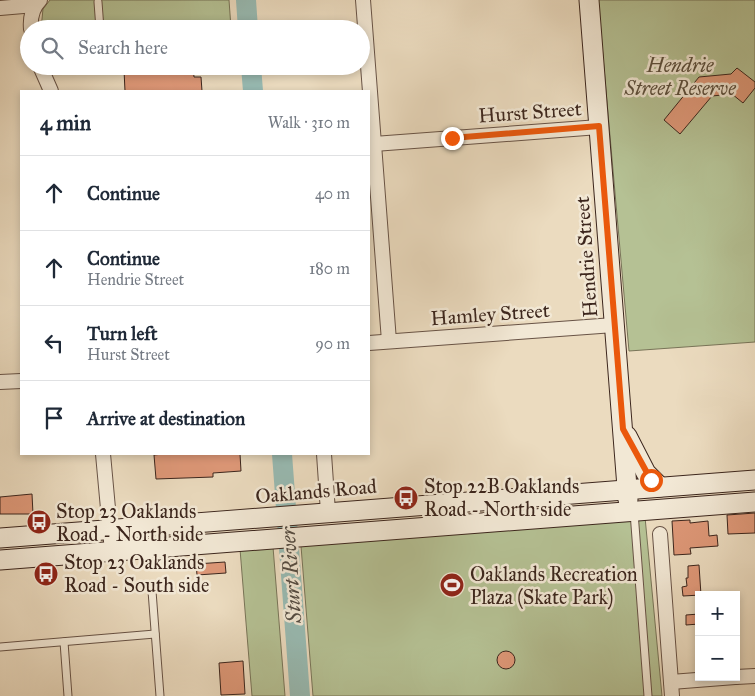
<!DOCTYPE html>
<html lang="en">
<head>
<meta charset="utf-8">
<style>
	:root { --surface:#fff; --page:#f6f6f7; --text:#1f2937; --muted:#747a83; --line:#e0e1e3 }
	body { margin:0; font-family:"IM FELL Great Primer",serif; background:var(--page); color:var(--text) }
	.controls { position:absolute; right:15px; bottom:15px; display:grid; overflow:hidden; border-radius:0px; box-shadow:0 2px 8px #0003 }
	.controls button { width:45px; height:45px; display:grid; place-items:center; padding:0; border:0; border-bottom:1px solid var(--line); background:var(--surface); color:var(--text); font:25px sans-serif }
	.stop { position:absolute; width:15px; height:15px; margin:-11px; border:4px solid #ea580c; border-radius:50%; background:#fff }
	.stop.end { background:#ea580c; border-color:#fff; box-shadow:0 1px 5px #0008 }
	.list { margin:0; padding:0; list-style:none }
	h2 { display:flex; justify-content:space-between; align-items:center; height:65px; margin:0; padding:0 20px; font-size:21px }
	h2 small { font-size:16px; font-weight:400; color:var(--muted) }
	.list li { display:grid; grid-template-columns:32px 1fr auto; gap:15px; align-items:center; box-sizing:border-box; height:75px; padding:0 20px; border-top:1px solid var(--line) }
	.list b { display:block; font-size:19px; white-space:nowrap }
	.list p { margin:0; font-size:16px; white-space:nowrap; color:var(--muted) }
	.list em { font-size:16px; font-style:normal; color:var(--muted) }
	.icon { flex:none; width:28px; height:28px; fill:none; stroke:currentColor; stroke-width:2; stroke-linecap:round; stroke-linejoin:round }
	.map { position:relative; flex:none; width:755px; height:696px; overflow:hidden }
	.search { position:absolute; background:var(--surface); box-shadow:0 2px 8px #0003; left:20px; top:20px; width:350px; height:55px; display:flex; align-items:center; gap:12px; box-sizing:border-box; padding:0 18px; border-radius:28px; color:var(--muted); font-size:19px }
	.panel { position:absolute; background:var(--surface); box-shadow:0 2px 8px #0003; left:20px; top:90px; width:350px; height:365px; border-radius:0px }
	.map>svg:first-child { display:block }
	.green { fill:#b5c194; stroke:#787458 }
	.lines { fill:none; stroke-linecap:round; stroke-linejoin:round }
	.river { stroke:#98bbb3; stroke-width:20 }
	.building { fill:#de9878; stroke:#3c261d }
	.lane-casing { stroke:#685346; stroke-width:9 }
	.street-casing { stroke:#685346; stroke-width:16 }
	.secondary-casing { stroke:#3c261d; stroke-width:21 }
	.lane { stroke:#f2e8d5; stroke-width:7 }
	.street { stroke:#f2e8d5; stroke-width:14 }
	.secondary { stroke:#f2e8d5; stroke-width:19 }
	.route { stroke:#ea580c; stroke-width:6 }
	.labels { text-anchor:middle; stroke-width:5; stroke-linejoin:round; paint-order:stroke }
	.park-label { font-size:20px; font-style:italic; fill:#5a4d3b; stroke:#f2e8d5 }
	.street-label { font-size:20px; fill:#3c261d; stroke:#f2e8d5 }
	.poi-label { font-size:20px; fill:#3c261d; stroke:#f2e8d5; text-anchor:start }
	.water-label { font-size:21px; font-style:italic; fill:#534b42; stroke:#f2e8d5 }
</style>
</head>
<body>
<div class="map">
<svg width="755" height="696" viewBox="0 0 755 696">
	<rect width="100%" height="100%" fill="#ebdbbf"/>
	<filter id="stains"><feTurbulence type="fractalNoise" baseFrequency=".004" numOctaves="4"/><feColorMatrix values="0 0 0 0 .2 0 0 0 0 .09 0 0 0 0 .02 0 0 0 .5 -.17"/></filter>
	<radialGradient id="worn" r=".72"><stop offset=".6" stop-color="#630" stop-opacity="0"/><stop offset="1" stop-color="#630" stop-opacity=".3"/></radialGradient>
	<g class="green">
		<path d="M50,0H229L231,28L41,29L43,9Z"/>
		<path d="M598,0H755V342L629,351Z"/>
		<path d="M645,517L662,696H313L301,546Z"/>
		<path d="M273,547L285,696H252L240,549Z"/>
	</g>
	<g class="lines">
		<g class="river">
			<path d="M246,0L248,29"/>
			<path d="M251,66L253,91"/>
			<path d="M282,454L300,696"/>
		</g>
	</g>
	<g class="building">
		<path d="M131,66H193L194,77H201L202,91H125L124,70H131Z"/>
		<path d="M737,68L755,82V88L743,103L732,94L712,96L680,134L664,120L699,77L731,74Z"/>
		<path d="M163,454H240L241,471L213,473V477L156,479L154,455Z"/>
		<path d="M32,494L33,514H0V497Z"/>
		<path d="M755,513V533L728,534L727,515Z"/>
		<path d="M690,520V523L708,521L709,536L717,535L718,546L690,548L691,554L674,555L672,521Z"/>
		<path d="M225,562L226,573L197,575L196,564Z"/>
		<path d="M699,565L701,595L683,596L682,587L687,586L686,578H688V566Z"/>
		<path d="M699,614V624L686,625V615Z"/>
		<circle cx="506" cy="660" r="9"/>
		<path d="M243,661L245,694L221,695L219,663Z"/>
	</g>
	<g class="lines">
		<defs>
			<g id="lane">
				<path d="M98,2L100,29"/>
				<path d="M634,512L648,696"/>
				<path d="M152,591L160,696"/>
				<path d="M64,642L68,696"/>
				<path d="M0,647L155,634"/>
			</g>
			<g id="street">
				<path d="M363,0L389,341"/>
				<path d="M0,8L35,5"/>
				<path d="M31,29C30,18 32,8 40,0"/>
				<path d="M40,66L51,91"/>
				<path d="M374,144L599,127"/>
				<path d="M369,343L614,325"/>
				<path d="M0,382L21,381"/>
				<path d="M103,454L112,552"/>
				<path d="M324,454L328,512"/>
				<path d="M660,534L672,696"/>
				<path d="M736,677L755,676"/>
				<path d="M671,682L735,677"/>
			</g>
			<g id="secondary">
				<path d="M589,0L628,500"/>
				<path d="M627,436L646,473L660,487"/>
				<path d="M0,538L755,480"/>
				<path d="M0,560L755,502"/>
			</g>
		</defs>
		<use href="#lane" class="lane-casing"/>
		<use href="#street" class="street-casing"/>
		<use href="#secondary" class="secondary-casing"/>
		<use href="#lane" class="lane"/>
		<use href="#street" class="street"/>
		<use href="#secondary" class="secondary"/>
	</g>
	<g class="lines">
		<path class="route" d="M452,138L599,126L623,429L651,480"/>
	</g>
	<defs>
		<symbol id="bus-disc" viewBox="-11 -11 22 22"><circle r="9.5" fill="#8f2418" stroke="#f2e8d5"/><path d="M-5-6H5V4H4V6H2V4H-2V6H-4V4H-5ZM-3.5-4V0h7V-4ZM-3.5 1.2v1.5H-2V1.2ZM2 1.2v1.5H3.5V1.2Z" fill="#fff"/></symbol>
		<symbol id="stadium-disc" viewBox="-11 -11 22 22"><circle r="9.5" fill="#8f2418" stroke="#f2e8d5"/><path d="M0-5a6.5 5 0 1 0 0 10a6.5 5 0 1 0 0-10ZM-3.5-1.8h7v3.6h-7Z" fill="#fff"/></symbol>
	</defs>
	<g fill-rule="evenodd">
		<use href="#bus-disc" x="392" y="484" width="28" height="28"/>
		<use href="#bus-disc" x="25" y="508" width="28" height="28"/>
		<use href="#bus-disc" x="32" y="560" width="28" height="28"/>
		<use href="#stadium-disc" x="438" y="571" width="28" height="28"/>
	</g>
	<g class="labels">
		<g class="park-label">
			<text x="680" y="72">Hendrie<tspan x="680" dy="23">Street Reserve</tspan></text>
		</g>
		<g class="street-label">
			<text transform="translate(530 112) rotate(-4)" y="7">Hurst Street</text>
			<text transform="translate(586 257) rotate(-94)" y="7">Hendrie Street</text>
			<text transform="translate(490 314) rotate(-4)" y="7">Hamley Street</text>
			<text transform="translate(316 491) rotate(-5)" y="7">Oaklands Road</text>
		</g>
		<g class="poi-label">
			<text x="424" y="493">Stop 22B Oaklands<tspan x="424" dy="23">Road - North side</tspan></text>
			<text x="56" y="518">Stop 23 Oaklands<tspan x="56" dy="23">Road - North side</tspan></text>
			<text x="64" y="569">Stop 23 Oaklands<tspan x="64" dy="23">Road - South side</tspan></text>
			<text x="470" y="581">Oaklands Recreation<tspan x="470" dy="23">Plaza (Skate Park)</tspan></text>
		</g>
		<g class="water-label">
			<text transform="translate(291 575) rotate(-94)" y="7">Sturt River</text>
		</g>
	</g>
	<rect width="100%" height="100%" filter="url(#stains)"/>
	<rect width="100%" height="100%" fill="url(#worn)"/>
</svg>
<div class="controls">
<button>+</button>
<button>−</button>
</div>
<div class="stop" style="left:651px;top:480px"></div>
<div class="stop end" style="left:452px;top:138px"></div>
<div class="search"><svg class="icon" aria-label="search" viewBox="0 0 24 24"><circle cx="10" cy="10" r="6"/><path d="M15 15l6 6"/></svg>Search here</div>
<section class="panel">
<h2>4 min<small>Walk · 310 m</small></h2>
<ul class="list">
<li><svg class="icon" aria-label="ahead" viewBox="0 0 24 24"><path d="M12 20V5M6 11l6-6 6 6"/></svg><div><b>Continue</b></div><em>40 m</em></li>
<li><svg class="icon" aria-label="ahead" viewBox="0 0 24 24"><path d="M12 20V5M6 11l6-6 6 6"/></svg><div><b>Continue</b><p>Hendrie Street</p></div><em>180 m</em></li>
<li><svg class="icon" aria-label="left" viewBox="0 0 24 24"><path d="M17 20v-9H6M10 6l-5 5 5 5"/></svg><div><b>Turn left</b><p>Hurst Street</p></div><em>90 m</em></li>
<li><svg class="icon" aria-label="arrive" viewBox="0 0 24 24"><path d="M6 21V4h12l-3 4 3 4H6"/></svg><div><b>Arrive at destination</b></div></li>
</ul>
</section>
</div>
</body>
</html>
